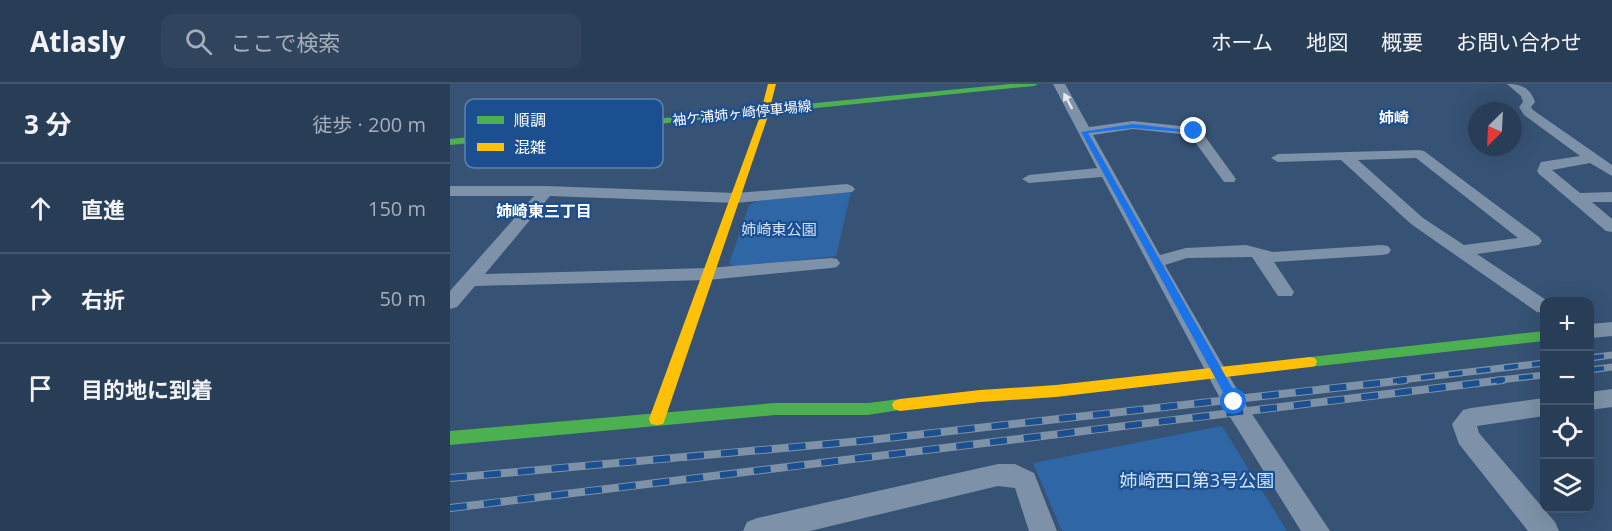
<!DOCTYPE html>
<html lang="ja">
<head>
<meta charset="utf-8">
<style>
	:root { --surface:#283e57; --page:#30455d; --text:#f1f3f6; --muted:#a5aeba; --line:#44576d }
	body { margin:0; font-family:"Open Sans","Noto Sans JP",sans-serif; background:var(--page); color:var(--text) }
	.controls { position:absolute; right:18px; bottom:18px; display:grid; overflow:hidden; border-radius:12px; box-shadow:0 6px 24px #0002 }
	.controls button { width:54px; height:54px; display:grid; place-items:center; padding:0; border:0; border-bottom:2px solid var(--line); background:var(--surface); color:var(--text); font:30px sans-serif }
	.compass { position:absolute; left:1018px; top:18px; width:54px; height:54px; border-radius:50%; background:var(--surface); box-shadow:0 6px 24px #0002; rotate:204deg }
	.stop { position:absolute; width:18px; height:18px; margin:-14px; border:4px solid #1a73e8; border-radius:50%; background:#fff }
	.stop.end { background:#1a73e8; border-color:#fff; box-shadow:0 2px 6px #0008 }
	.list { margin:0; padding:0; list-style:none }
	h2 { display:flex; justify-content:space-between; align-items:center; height:78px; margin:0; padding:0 24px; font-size:26px }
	h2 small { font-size:20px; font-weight:400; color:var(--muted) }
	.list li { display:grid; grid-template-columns:39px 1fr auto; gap:18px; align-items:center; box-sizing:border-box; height:90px; padding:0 24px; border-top:2px solid var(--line) }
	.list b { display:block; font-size:22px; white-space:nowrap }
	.list em { font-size:20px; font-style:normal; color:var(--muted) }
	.icon { flex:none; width:33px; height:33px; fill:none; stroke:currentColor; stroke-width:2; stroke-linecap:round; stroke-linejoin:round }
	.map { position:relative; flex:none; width:1162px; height:447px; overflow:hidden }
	header { display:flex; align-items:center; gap:36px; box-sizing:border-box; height:84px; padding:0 30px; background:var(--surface); border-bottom:2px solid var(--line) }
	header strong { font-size:28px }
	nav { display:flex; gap:33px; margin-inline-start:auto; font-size:21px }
	.search { width:420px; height:54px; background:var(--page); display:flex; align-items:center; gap:15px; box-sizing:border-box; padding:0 21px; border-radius:12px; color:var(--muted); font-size:22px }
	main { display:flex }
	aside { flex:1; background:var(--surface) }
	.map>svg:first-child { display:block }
	.green { fill:#2f66a5 }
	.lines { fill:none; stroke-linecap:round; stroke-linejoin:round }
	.street { fill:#7d92a8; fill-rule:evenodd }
	.fast { fill:#4caf50; fill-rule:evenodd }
	.slow { fill:#ffc107; fill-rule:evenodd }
	.rail-far1-casing { stroke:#7e92a7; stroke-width:7 }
	.rail-casing { stroke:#7e92a7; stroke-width:8 }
	.rail-far1 { stroke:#1b4f8f; stroke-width:4.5; stroke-dasharray:14; stroke-linecap:butt }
	.rail { stroke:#1b4f8f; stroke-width:6; stroke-dasharray:17; stroke-linecap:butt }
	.oneway { fill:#e5e9ee }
	.route { fill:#1a73e8 }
	.labels { text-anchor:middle; stroke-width:4.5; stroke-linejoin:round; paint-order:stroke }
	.far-street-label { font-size:14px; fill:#fff; stroke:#1b4f8f }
	.far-quarter-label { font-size:15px; font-weight:bold; fill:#fff; stroke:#1b4f8f }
	.park-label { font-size:15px; fill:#cfe3fa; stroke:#1b4f8f }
	.neighbourhood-label { font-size:16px; font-weight:bold; fill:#fff; stroke:#1b4f8f }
	.near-park-label { font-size:18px; fill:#cfe3fa; stroke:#1b4f8f }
	.key { fill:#1b4f8f; stroke:#5f84b1; stroke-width:1.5 }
	.key-label { font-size:16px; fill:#fff }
</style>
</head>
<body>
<header>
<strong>Atlasly</strong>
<div class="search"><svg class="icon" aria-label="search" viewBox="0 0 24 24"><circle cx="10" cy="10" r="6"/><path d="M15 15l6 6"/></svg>ここで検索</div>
<nav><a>ホーム</a><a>地図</a><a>概要</a><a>お問い合わせ</a></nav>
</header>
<main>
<aside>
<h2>3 分<small>徒歩 · 200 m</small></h2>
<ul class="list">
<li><svg class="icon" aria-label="ahead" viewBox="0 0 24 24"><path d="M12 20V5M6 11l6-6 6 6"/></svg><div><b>直進</b></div><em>150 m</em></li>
<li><svg class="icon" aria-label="right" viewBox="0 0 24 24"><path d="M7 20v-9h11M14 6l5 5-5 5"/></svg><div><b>右折</b></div><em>50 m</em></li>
<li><svg class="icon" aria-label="arrive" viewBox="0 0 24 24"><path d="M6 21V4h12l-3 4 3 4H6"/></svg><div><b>目的地に到着</b></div></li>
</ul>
</aside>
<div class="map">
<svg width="1162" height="447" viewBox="0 0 1162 447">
	<rect width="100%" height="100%" fill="#365274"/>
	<g class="green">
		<path d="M401,108L386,172L287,183L279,180L299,121L307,117Z"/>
		<path d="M772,342L837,447H612L583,379Z"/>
	</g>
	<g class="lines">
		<g class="street">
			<path d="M603,0H615L639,43L683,37L749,44L786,95L784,98H774L740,51L683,45L643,51L710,171L736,164L796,161L823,168L932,161L938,162L941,166L938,170L932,171L824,178L844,208L842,212H828L802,173L737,174L715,181L796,321L880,447H851L780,333L652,93L579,99L572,95L579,91L647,84Z"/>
			<path d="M1057,0C1072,0 1080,4 1085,18L1081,23L1083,26L1162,81V92L1140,79L1102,86L1130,109L1162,108V118H1142L1162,135V148L1156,147L1089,90L1087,87L1091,78L1130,72L1074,31L1069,23L1073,18L1071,12Z"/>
			<path d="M969,66L974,67L1089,153L1092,157L1089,161L1027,170L1099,218H1094V229L1087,228L961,140L891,76L828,78L821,74L828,70ZM966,74L1068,154L1014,161L973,134L908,76Z"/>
			<path d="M397,100L402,102L405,105L402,108L286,119L100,112L35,190L258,184L381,174L387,175L390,179L387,183L381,184L258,196L25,202L7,223L0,225V207L84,112H0V102H96L286,109Z"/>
			<path d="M1162,238V252L1140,254V240Z"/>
			<path d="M1162,305V323L1140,326V308Z"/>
			<path d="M1094,314V332L1027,342L1029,349L1105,438L1109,447H1078L1009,360L1002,340L1013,326L1021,324Z"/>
			<path d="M548,380H565L584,389L607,447H579L565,404L548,402L360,447H293L297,438L307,434Z"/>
		</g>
		<g class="fast">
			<path d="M560,0H588L584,2L0,61V55Z"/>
			<path d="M1094,247V257L860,283L855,282L853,278L855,274L860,273Z"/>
			<path d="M450,315L456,317L458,321L456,325L418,331H325L0,361V347L325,319H418Z"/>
		</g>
		<g class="slow">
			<path d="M318,0H326L317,35L215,335L213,340L207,341L201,340L199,335L309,35Z"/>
			<path d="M860,273L865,274L867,278L865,282L860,283L606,313L530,318L450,327L444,325L442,321L444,317L450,315L530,306L606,301Z"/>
		</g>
		<defs>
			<g id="rail-far1">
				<path d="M1140,274L1162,271"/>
				<path d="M1140,286L1162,283"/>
				<path d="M943,297L1094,279"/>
				<path d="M1041,297L1094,291"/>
			</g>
			<g id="rail">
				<path d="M0,394L411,357L956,296"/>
				<path d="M0,424L1053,296"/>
			</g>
		</defs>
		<use href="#rail-far1" class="rail-far1-casing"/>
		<use href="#rail" class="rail-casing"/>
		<use href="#rail-far1" class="rail-far1"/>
		<use href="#rail" class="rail"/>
	</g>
	<defs><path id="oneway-solid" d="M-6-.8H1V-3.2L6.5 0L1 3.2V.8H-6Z" transform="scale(1.5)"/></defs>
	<use class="oneway" href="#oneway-solid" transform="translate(618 17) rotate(-118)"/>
	<path class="route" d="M683,40L747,47L744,49L683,44L638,49L788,314V321H780L631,48Z"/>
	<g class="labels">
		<g class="far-street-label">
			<text transform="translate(292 29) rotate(-6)" y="5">袖ケ浦姉ヶ崎停車場線</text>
		</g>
		<g class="far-quarter-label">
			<text x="944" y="39">姉崎</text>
		</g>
		<g class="park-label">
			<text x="329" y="151">姉崎東公園</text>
		</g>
		<g class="neighbourhood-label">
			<text x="94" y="133">姉崎東三丁目</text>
		</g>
		<g class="near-park-label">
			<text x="747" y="403">姉崎西口第3号公園</text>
		</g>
	</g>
	<rect x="15" y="15" width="198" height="69" rx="9" class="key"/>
	<rect x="27" y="32" width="27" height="8" fill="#4caf50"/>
	<rect x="27" y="59" width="27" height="8" fill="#ffc107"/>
	<g class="key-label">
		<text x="64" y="42">順調</text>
		<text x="64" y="69">混雑</text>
	</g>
</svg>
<div class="controls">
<button>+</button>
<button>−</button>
<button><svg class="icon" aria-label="locate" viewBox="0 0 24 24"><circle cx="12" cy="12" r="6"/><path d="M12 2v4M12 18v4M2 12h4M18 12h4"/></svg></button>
<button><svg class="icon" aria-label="layers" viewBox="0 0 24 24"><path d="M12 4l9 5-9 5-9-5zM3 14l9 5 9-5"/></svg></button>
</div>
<svg class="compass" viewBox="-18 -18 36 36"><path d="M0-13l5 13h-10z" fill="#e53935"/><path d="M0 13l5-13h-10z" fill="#a5aeba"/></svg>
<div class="stop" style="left:784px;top:318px"></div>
<div class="stop end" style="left:744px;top:47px"></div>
</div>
</main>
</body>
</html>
